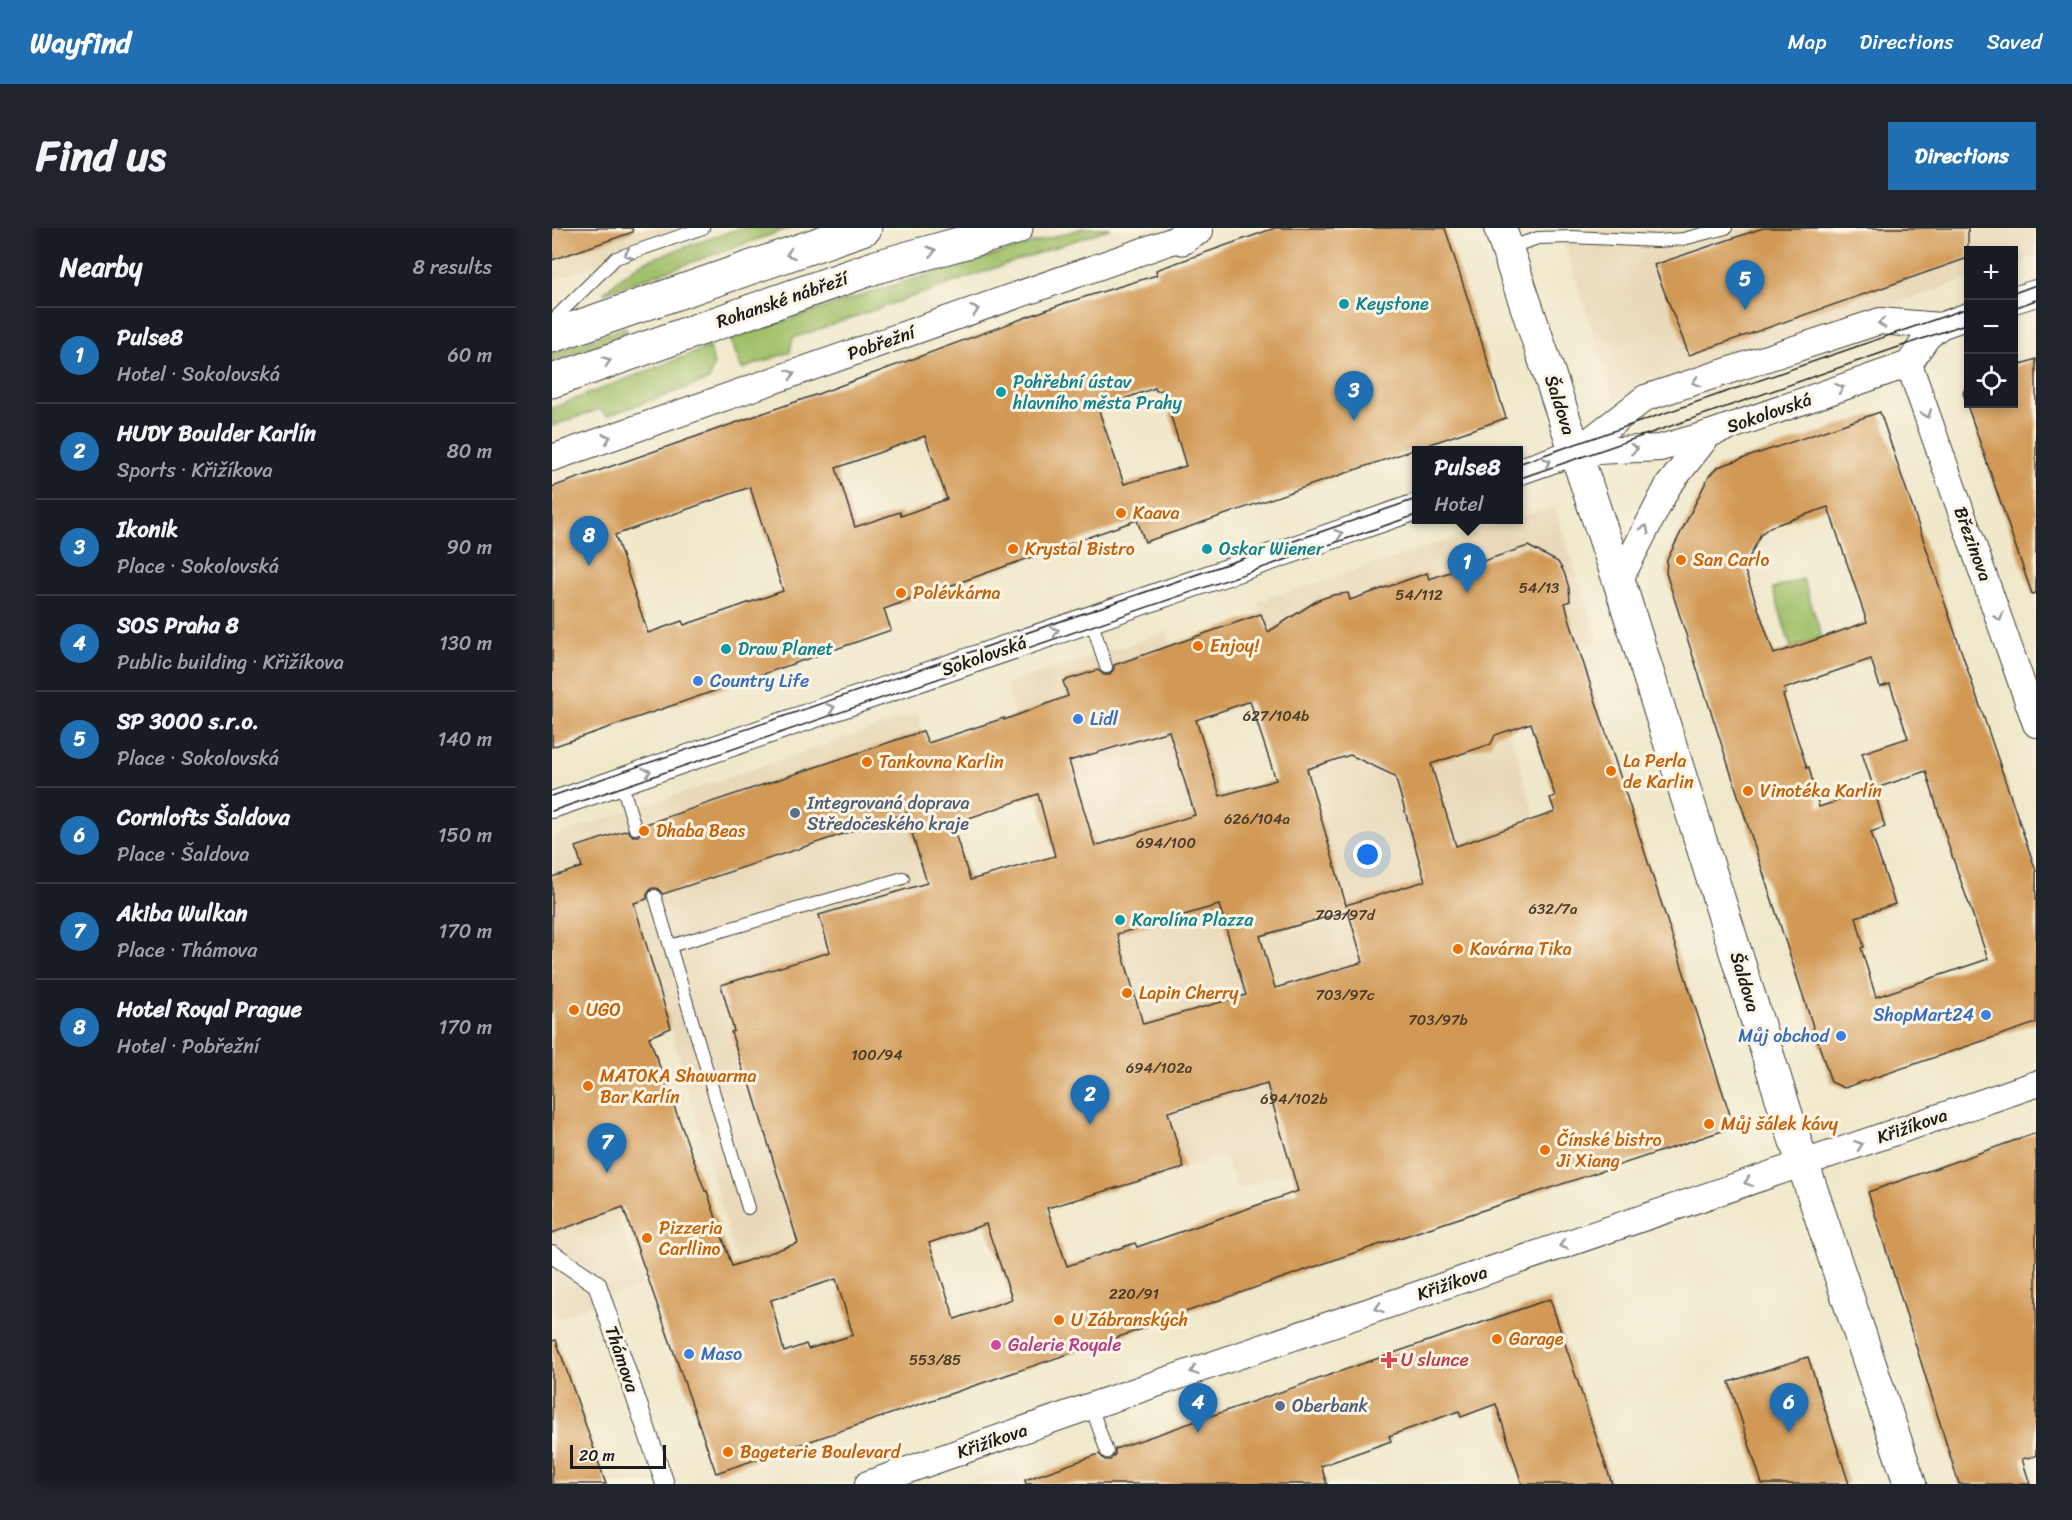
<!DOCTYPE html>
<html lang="en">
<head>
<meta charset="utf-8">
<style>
	:root { --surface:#171b24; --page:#20242c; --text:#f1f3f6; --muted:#9ea1a6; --line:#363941; --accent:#1f6fb2 }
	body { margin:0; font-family:Sriracha,sans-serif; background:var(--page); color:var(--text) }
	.controls { position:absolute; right:18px; top:18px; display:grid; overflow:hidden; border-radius:0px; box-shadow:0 3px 9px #0003 }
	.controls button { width:54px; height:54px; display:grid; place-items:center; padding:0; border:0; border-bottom:2px solid var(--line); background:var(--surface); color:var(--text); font:30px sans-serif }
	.scale { position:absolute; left:18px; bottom:15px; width:96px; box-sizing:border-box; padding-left:6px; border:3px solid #1c1c1c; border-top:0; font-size:16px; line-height:21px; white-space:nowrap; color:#1c1c1c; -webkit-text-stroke:4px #fcf5e5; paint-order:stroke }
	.you { position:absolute; left:816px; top:627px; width:21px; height:21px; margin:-15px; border:4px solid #fff; border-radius:50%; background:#1a73e8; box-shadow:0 0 0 9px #1a73e833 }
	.badge { display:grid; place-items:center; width:39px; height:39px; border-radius:50%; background:var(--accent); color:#fff; font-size:20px; font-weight:700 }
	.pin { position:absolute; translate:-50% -50px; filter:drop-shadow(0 2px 3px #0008) }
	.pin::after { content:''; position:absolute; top:32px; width:21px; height:18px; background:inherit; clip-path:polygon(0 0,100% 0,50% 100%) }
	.popup { position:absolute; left:860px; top:218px; width:111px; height:78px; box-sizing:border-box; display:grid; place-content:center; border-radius:0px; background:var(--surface); filter:drop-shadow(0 2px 4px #0005); font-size:20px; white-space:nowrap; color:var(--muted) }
	.popup b { font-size:22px; color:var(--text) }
	.popup::after { content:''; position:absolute; left:50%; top:100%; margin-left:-12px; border:12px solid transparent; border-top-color:var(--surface) }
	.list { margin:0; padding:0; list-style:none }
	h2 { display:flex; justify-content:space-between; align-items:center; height:78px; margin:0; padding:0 24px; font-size:26px }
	h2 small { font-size:20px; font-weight:400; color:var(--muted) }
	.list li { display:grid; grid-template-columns:39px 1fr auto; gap:18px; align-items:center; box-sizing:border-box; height:96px; padding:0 24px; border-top:2px solid var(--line) }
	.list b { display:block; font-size:22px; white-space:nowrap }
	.list p { margin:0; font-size:20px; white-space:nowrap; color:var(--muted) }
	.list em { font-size:20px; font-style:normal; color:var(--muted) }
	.icon { flex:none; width:33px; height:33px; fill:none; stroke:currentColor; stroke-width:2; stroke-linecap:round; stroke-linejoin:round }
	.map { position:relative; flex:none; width:1484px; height:1256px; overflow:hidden; border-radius:0px }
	header { display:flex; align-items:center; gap:36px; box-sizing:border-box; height:84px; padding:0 30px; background:var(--accent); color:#fff }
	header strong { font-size:28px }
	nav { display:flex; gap:33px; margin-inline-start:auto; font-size:21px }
	.intro { display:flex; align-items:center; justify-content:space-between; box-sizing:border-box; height:144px; padding:0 36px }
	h1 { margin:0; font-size:42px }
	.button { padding:15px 27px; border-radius:0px; background:var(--accent); color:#fff; font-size:21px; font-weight:700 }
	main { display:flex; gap:36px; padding:0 36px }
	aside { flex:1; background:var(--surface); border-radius:0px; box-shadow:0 3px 9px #0003 }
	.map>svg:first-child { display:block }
	.built { fill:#e9d9ba }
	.green { fill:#9fbf67; stroke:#5e6e42; stroke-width:1.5 }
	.building { fill:#d19954; fill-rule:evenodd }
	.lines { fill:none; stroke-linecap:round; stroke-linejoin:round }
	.service-casing { stroke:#3c3b36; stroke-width:14 }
	.pedestrian-casing { stroke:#3c3b36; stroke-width:20 }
	.minor-casing { stroke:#3c3b36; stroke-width:28 }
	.tertiary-casing { stroke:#3c3b36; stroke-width:34 }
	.secondary-casing { stroke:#3c3b36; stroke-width:35 }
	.service { stroke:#fff; stroke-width:12 }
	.pedestrian { stroke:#fff; stroke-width:18 }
	.minor { stroke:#fff; stroke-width:26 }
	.tertiary { stroke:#fff; stroke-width:32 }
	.secondary { stroke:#fff; stroke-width:33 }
	.tram { stroke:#1c1c1c; stroke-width:1.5 }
	.oneway { stroke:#999 }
	.culture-dot { fill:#0f9aa8; stroke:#fcf5e5; stroke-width:2 }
	.food-dot { fill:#e8710a; stroke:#fcf5e5; stroke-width:2 }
	.shop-dot { fill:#3f7fe0; stroke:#fcf5e5; stroke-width:2 }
	.service-dot { fill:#5c6f8a; stroke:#fcf5e5; stroke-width:2 }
	.hotel-dot { fill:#d1479c; stroke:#fcf5e5; stroke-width:2 }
	.health-dot { fill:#e0444e; stroke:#fcf5e5; stroke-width:2 }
	.labels { text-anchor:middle; stroke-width:6; stroke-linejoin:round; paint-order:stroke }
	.number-label { font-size:15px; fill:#493b2a }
	.street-label { font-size:18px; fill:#1c1c1c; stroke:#fcf5e5 }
	.culture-label { font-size:18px; fill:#0d838f; stroke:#fcf5e5; text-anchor:start }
	.food-label { font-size:18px; fill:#c56008; stroke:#fcf5e5; text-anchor:start }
	.shop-label { font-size:18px; fill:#366cbe; stroke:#fcf5e5; text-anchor:start }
	.service-label { font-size:18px; fill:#4e5e75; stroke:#fcf5e5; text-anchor:start }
	.hotel-label { font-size:18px; fill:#b23c85; stroke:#fcf5e5; text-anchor:start }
	.health-label { font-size:18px; fill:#be3a42; stroke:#fcf5e5; text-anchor:start }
</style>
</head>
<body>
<header>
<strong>Wayfind</strong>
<nav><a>Map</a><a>Directions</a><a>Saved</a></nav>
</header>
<div class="intro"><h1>Find us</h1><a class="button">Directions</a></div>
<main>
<aside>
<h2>Nearby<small>8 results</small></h2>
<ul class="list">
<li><span class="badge">1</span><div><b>Pulse8</b><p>Hotel · Sokolovská</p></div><em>60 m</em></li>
<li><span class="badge">2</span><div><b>HUDY Boulder Karlín</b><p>Sports · Křižíkova</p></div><em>80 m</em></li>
<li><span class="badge">3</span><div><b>Ikonik</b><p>Place · Sokolovská</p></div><em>90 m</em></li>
<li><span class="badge">4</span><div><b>SOS Praha 8</b><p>Public building · Křižíkova</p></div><em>130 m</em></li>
<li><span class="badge">5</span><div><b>SP 3000 s.r.o.</b><p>Place · Sokolovská</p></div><em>140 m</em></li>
<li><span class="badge">6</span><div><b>Cornlofts Šaldova</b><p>Place · Šaldova</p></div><em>150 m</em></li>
<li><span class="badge">7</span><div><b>Akiba Wulkan</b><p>Place · Thámova</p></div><em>170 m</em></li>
<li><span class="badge">8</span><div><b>Hotel Royal Prague</b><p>Hotel · Pobřežní</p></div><em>170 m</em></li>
</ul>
</aside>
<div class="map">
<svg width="1484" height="1256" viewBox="0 0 1484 1256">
	<rect width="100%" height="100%" fill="#fcf5e5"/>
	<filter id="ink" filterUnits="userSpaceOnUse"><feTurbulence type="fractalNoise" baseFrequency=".0167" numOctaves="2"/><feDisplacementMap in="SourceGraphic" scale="12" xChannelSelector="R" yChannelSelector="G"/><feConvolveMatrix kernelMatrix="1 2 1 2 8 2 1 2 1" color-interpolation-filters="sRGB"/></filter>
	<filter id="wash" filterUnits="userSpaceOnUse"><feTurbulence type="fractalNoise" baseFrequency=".008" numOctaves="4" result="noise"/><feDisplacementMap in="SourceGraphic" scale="24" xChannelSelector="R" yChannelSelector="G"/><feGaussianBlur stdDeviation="1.35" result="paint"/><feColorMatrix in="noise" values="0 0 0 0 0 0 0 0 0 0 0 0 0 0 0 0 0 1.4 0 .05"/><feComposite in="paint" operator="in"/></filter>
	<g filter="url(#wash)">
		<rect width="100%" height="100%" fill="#efe8cb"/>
		<g class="built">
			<path d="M0,0H150L0,53Z"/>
			<path d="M1007,0H1484V28L1462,35V22H1416V51L1063,173Z"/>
			<path d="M1002,278L1046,412L961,439L953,486L986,599L862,901L686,961L672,929L598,949L301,997L185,1036L119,800L15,838L90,1057L4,1091L0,1078V609L365,486L377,517L418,652L502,629L454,456L616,404L668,568L709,711L797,688L733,462L706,374Z"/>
			<path d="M462,1238L467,1256H409Z"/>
		</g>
		<g class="green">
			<path d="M188,0H238L51,65L72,47L91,34Z"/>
			<path d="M531,0H559L241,110L238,124L190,141L178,111L336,59Z"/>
			<path d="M73,99L75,104L0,134V125Z"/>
			<path d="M157,119L162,136L157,152L55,188L48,181L0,198V180Z"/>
			<path d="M1251,351L1270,409L1239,420L1221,361Z"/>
		</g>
		<g id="blocks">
			<g class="building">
				<path d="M0,0H80L81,4L0,32Z"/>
				<path d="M723,0H893L954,190L593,314L585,292L332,381L339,402L0,519V259L263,167L513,75L605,47L604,42ZM603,160L604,163L611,162L634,238L572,256L546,180ZM373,208L395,271L349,288L348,284L303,299L284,240ZM198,259L231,363L132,397L130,393L96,405L63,307Z"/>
				<path d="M1211,0H1416V30L1137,127L1102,37Z"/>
				<path d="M1484,131V365L1480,366L1411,165L1416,154V176H1461V139Z"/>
				<path d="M1328,184L1484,643V795L1292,860L1279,854L1114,345L1115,332L1157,248L1166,239ZM1276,279L1315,394L1222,426L1192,340L1209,306L1218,299ZM1319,431L1328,459L1338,456L1356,510L1310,525L1322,561L1267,579L1257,539L1255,540L1231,467L1234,466L1232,461ZM1374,543L1397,619L1436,731L1324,769L1309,720L1312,719L1304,689L1343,676L1319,604L1333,599L1322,561Z"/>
				<path d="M976,318L1006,334L1012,344L1017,360L1018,373L1013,375L1020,400L1182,899L802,1025L605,1094V1096L164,1245L71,979L0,1005V649L30,639L24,619L75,602L81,608H86L91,602V597L371,503L376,515L452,490V492L516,468L511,453L546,442L552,447H557L562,441V437L709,386L716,404L766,372L781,367L796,365L798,372L875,345L877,351ZM698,473L724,552L668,568L644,492ZM979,495L1003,568L998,570L1003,584L904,618L879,536L939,516L943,507ZM617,503L643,587L543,618L517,533ZM798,527L843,548L873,653L794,677L755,541ZM486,566L503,628L418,652L400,596ZM354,585L375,655L267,687L278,724L169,757L182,803L179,804L195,856L198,855L246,1015L180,1038L155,963H153L97,809L119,800L82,675L95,671V666L100,660H105L111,666ZM667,677L694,767L591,796L565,706ZM796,683L811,734L723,760L708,708ZM715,856L746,963L585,1019L583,1015L515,1038L495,980L632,940L616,884ZM434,996L460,1071L403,1091L377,1015ZM284,1051L301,1107L256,1121L254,1116L232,1124L219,1072Z"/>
				<path d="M1484,905V1228L1470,1231L1478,1256H1407L1316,964Z"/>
				<path d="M998,1071L1060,1256H970L944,1176L909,1189L907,1183L837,1208L839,1213L769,1238L775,1256H474L473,1252L547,1226L553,1232H558L563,1226V1221Z"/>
				<path d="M4,1112L25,1172L54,1256H0V1113Z"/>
				<path d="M1256,1129L1297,1256H1210L1177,1154Z"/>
			</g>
		</g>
	</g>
	<g filter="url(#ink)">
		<use href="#blocks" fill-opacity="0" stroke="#3c3b36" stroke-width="1.5"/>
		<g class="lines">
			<defs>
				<g id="service">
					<path d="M956,20L986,10L1019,9L1106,13L1131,11L1174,0"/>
					<path d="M0,93L64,30L151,0"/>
					<path d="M539,391L554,439"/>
					<path d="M69,553L83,600"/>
					<path d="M103,668L196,980"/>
					<path d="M118,718L351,650"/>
					<path d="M539,1178L555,1224"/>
				</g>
				<path id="pedestrian" d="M0,1026L45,1056L113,1256"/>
				<g id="minor">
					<path d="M1462,72L1484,65"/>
					<path d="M1357,136L1484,496"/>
					<path d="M1023,224L1093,170L1328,93L1388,98L1416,88"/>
					<path d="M0,230L648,3"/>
					<path d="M966,244L1023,224L1108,220L1157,206L1357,136L1375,109L1388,98"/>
					<path d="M1067,353L1116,258L1157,206"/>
					<path d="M0,577L864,279"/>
					<path d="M316,1256L539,1178L1484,856"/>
				</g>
				<path id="tertiary" d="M948,0L1067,353L1235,888L1358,1256"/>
				<g id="secondary">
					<path d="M630,10L642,0"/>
					<path d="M0,108L313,0"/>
					<path d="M0,153L324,39L464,0"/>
				</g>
			</defs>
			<use href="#service" class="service-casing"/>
			<use href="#pedestrian" class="pedestrian-casing"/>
			<use href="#minor" class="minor-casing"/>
			<use href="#tertiary" class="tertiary-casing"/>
			<use href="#secondary" class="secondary-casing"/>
			<use href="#service" class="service"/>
			<use href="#pedestrian" class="pedestrian"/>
			<use href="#minor" class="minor"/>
			<use href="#tertiary" class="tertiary"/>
			<use href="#secondary" class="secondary"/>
			<g class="tram">
				<path d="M1462,65L1484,57"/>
				<path d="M1462,80L1484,72"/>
				<path d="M966,236L1416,80"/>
				<path d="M966,251L1416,95"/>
				<path d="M0,568L864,271"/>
				<path d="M0,583L864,287"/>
			</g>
		</g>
		<defs><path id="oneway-chevron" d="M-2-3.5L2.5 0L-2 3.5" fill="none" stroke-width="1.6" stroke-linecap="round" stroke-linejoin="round" transform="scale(1.5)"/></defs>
		<g class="oneway">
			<use href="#oneway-chevron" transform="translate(380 23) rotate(-16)"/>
			<use href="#oneway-chevron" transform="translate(76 26) rotate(160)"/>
			<use href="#oneway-chevron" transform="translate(238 26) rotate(161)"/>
			<use href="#oneway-chevron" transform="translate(423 82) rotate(-19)"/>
			<use href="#oneway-chevron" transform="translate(1330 95) rotate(176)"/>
			<use href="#oneway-chevron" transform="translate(55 133) rotate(-19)"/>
			<use href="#oneway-chevron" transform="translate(239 146) rotate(-19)"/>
			<use href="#oneway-chevron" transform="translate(1144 154) rotate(162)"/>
			<use href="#oneway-chevron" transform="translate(1288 160) rotate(-19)"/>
			<use href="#oneway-chevron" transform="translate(1375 186) rotate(70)"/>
			<use href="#oneway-chevron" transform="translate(55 210) rotate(-19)"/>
			<use href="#oneway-chevron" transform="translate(1082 221) rotate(-3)"/>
			<use href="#oneway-chevron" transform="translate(995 234) rotate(-19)"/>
			<use href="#oneway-chevron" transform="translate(1093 301) rotate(-63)"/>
			<use href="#oneway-chevron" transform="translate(787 306) rotate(-19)"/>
			<use href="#oneway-chevron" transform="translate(1447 389) rotate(70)"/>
			<use href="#oneway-chevron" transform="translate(503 403) rotate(-19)"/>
			<use href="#oneway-chevron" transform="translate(279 480) rotate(-19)"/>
			<use href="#oneway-chevron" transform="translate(95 544) rotate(-19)"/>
			<use href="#oneway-chevron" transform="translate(1307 917) rotate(-19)"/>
			<use href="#oneway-chevron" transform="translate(1196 954) rotate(161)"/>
			<use href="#oneway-chevron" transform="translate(1011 1017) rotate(161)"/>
			<use href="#oneway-chevron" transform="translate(827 1080) rotate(161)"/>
			<use href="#oneway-chevron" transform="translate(642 1143) rotate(161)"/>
		</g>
	</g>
	<g class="culture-dot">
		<circle cx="792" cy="76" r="6"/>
		<circle cx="449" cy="164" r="6"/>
		<circle cx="655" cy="321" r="6"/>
		<circle cx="174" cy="421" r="6"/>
		<circle cx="568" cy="692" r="6"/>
	</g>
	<g class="food-dot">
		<circle cx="569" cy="285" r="6"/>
		<circle cx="461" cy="321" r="6"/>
		<circle cx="1129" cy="332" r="6"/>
		<circle cx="349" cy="365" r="6"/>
		<circle cx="646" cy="418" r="6"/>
		<circle cx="315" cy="534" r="6"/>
		<circle cx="1059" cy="543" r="6"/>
		<circle cx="1196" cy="563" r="6"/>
		<circle cx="92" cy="603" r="6"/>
		<circle cx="906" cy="721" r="6"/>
		<circle cx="575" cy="765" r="6"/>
		<circle cx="22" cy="782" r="6"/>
		<circle cx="36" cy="858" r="6"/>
		<circle cx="1157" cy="896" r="6"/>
		<circle cx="993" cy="922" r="6"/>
		<circle cx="95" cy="1010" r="6"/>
		<circle cx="507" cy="1092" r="6"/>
		<circle cx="945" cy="1111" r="6"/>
		<circle cx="176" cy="1224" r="6"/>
	</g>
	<g class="shop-dot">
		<circle cx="146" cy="453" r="6"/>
		<circle cx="526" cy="491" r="6"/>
		<circle cx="1434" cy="787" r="6"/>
		<circle cx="1289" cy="808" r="6"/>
		<circle cx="137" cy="1126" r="6"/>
	</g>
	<g class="service-dot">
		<circle cx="243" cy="585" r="6"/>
		<circle cx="728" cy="1178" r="6"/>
	</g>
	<circle class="hotel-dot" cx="444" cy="1117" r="6"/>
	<path class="health-dot" d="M834 1123h6v6h6v6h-6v6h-6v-6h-6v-6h6z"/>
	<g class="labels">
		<g class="number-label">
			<text x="987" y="365">54/13</text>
			<text x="867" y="372">54/112</text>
			<text x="724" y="493">627/104b</text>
			<text x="705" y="596">626/104a</text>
			<text x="614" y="620">694/100</text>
			<text x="1001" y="686">632/7a</text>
			<text x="793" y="692">703/97d</text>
			<text x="793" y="772">703/97c</text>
			<text x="886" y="797">703/97b</text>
			<text x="325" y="832">100/94</text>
			<text x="607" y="845">694/102a</text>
			<text x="742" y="876">694/102b</text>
			<text x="582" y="1071">220/91</text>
			<text x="383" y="1137">553/85</text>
		</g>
		<g class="street-label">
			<text transform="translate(230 72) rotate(-19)" y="6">Rohanské nábřeží</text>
			<text transform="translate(329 115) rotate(-19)" y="6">Pobřežní</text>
			<text transform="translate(1008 177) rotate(72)" y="6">Šaldova</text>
			<text transform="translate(1217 185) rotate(-19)" y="6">Sokolovská</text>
			<text transform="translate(1421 316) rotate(70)" y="6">Březinova</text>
			<text transform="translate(432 428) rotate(-19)" y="6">Sokolovská</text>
			<text transform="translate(1193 754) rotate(73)" y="6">Šaldova</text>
			<text transform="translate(1360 898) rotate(-19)" y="6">Křižíkova</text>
			<text transform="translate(900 1055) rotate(-19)" y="6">Křižíkova</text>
			<text transform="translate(70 1131) rotate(71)" y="6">Thámova</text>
			<text transform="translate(440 1213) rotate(-19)" y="6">Křižíkova</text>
		</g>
		<g class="culture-label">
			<text x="804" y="82">Keystone</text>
			<text x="461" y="160">Pohřební ústav<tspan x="461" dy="21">hlavního města Prahy</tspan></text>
			<text x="667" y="327">Oskar Wiener</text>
			<text x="186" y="427">Draw Planet</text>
			<text x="580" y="698">Karolína Plazza</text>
		</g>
		<g class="food-label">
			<text x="581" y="291">Kaava</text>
			<text x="473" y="327">Krystal Bistro</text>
			<text x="1141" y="338">San Carlo</text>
			<text x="361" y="371">Polévkárna</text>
			<text x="658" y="424">Enjoy!</text>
			<text x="1071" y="539">La Perla<tspan x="1071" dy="21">de Karlin</tspan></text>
			<text x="327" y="540">Tankovna Karlin</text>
			<text x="1208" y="569">Vinotéka Karlín</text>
			<text x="104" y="609">Dhaba Beas</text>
			<text x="918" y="727">Kavárna Tika</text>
			<text x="587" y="771">Lapin Cherry</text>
			<text x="34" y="788">UGO</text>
			<text x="48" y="854">MATOKA Shawarma<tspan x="48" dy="21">Bar Karlín</tspan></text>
			<text x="1169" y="902">Můj šálek kávy</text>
			<text x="1005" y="918">Čínské bistro<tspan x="1005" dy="21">Ji Xiang</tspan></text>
			<text x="107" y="1006">Pizzeria<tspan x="107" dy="21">Carllino</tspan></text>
			<text x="519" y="1098">U Zábranských</text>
			<text x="957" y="1117">Garage</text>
			<text x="188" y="1230">Bageterie Boulevard</text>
		</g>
		<g class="shop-label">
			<text x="158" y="459">Country Life</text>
			<text x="538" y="497">Lidl</text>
			<text x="1422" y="793" text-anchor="end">ShopMart24</text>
			<text x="1277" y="814" text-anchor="end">Můj obchod</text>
			<text x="149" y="1132">Maso</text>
		</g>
		<g class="service-label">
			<text x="255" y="581">Integrovaná doprava<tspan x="255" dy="21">Středočeského kraje</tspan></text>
			<text x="740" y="1184">Oberbank</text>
		</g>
		<g class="hotel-label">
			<text x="456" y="1123">Galerie Royale</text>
		</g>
		<g class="health-label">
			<text x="849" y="1138">U slunce</text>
		</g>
	</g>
</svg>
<div class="controls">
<button>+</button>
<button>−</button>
<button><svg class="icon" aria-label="locate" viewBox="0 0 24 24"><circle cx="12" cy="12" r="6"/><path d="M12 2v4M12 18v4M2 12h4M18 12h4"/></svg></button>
</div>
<div class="scale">20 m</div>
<div class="you"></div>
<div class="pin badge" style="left:915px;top:365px">1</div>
<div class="popup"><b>Pulse8</b>Hotel</div>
<div class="pin badge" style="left:538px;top:897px">2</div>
<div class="pin badge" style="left:802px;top:193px">3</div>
<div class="pin badge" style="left:646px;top:1205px">4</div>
<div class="pin badge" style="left:1193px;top:82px">5</div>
<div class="pin badge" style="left:1237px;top:1205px">6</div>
<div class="pin badge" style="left:55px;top:945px">7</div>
<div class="pin badge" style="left:37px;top:338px">8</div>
</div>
</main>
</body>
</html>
